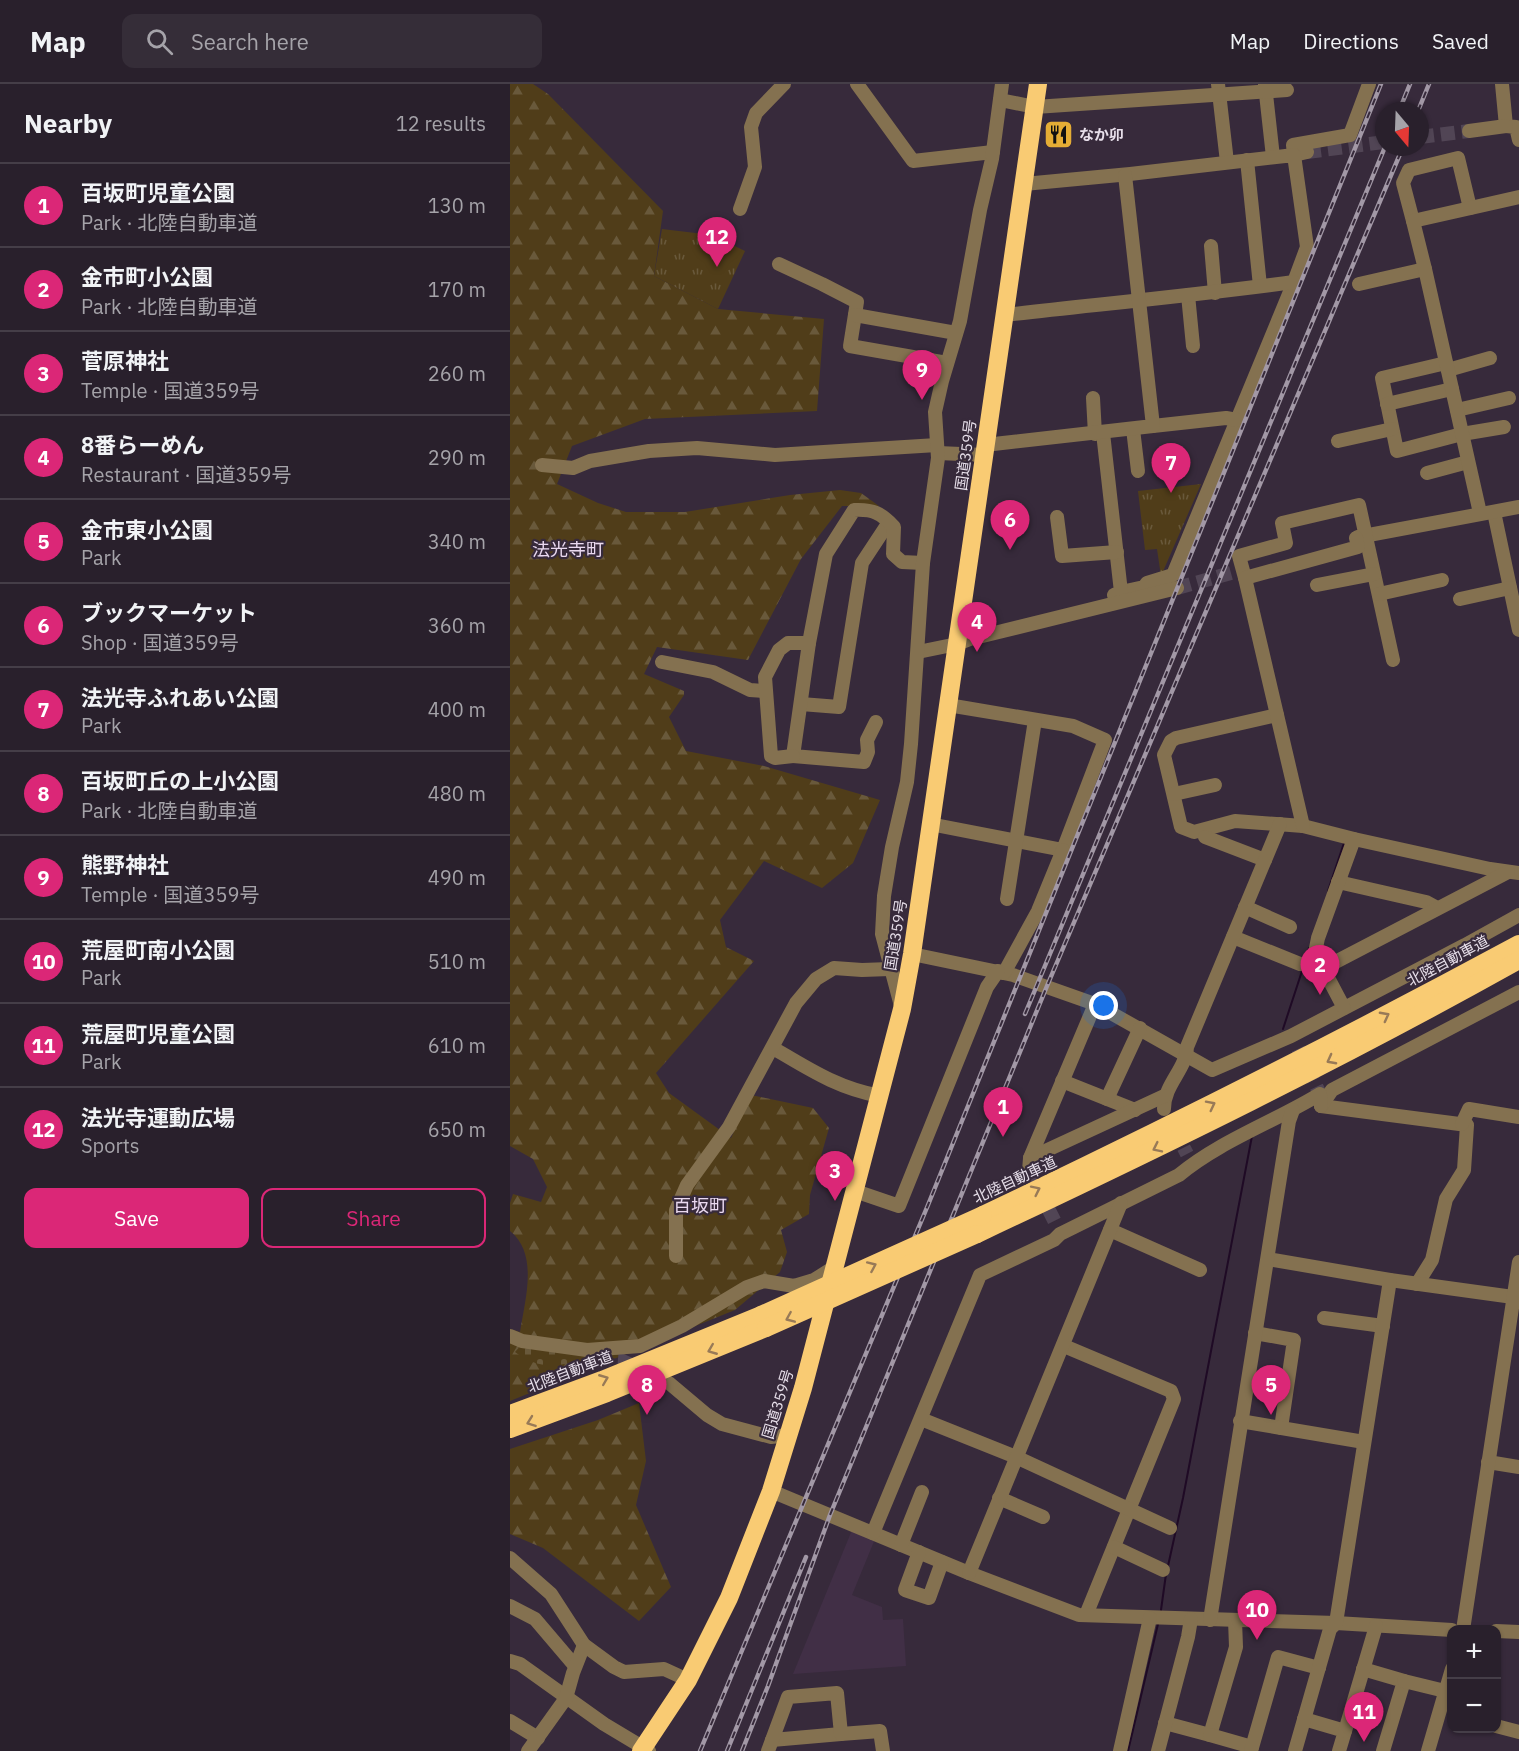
<!DOCTYPE html>
<html lang="en">
<head>
<meta charset="utf-8">
<style>
	:root { --surface:#29202c; --page:#352d38; --text:#f1f3f6; --muted:#a5a3a9; --line:#453e48; --accent:#db2777 }
	body { margin:0; font-family:"IBM Plex Sans","Noto Sans JP",sans-serif; background:var(--page); color:var(--text) }
	.controls { position:absolute; right:18px; bottom:18px; display:grid; overflow:hidden; border-radius:12px; box-shadow:0 2px 4px #0004 }
	.controls button { width:54px; height:54px; display:grid; place-items:center; padding:0; border:0; border-bottom:2px solid var(--line); background:var(--surface); color:var(--text); font:30px sans-serif }
	.compass { position:absolute; left:865px; top:18px; width:54px; height:54px; border-radius:50%; background:var(--surface); box-shadow:0 2px 4px #0004; rotate:161deg }
	.you { position:absolute; left:594px; top:922px; width:21px; height:21px; margin:-15px; border:4px solid #fff; border-radius:50%; background:#1a73e8; box-shadow:0 0 0 9px #1a73e833 }
	.badge { display:grid; place-items:center; width:39px; height:39px; border-radius:50%; background:var(--accent); color:#fff; font-size:20px; font-weight:700 }
	.pin { position:absolute; translate:-50% -50px; filter:drop-shadow(0 2px 3px #0008) }
	.pin::after { content:''; position:absolute; top:32px; width:21px; height:18px; background:inherit; clip-path:polygon(0 0,100% 0,50% 100%) }
	.list { margin:0; padding:0; list-style:none }
	h2 { display:flex; justify-content:space-between; align-items:center; height:78px; margin:0; padding:0 24px; font-size:26px }
	h2 small { font-size:20px; font-weight:400; color:var(--muted) }
	.list li { display:grid; grid-template-columns:39px 1fr auto; gap:18px; align-items:center; box-sizing:border-box; height:84px; padding:0 24px; border-top:2px solid var(--line) }
	.list b { display:block; font-size:22px; white-space:nowrap }
	.list p { margin:0; font-size:20px; white-space:nowrap; color:var(--muted) }
	.list em { font-size:20px; font-style:normal; color:var(--muted) }
	.actions { display:flex; gap:12px; padding:18px 24px }
	.actions a { flex:1; padding:14px 0; border:2px solid var(--accent); border-radius:12px; text-align:center; font-size:21px; color:var(--accent) }
	.actions .main { background:var(--accent); color:#fff }
	.icon { flex:none; width:33px; height:33px; fill:none; stroke:currentColor; stroke-width:2; stroke-linecap:round; stroke-linejoin:round }
	.map { position:relative; flex:none; width:1009px; height:1667px; overflow:hidden }
	header { display:flex; align-items:center; gap:36px; box-sizing:border-box; height:84px; padding:0 30px; background:var(--surface); border-bottom:2px solid var(--line) }
	header strong { font-size:28px }
	nav { display:flex; gap:33px; margin-inline-start:auto; font-size:21px }
	.search { width:420px; height:54px; background:var(--page); display:flex; align-items:center; gap:15px; box-sizing:border-box; padding:0 21px; border-radius:12px; color:var(--muted); font-size:22px }
	main { display:flex }
	aside { flex:1; background:var(--surface) }
	.map>svg:first-child { display:block }
	.built { fill:#412f46 }
	.forest { fill:url(#forest-firs) }
	.cemetery { fill:url(#cemetery-stones) }
	.park { fill:url(#park-tufts) }
	.lines { fill:none; stroke-linecap:round; stroke-linejoin:round }
	.stream { stroke:#1f0a25; stroke-width:2 }
	.minor-tunnel { stroke:#514555; stroke-width:14; stroke-dasharray:14 7; stroke-linecap:butt }
	.minor { stroke:#847150; stroke-width:14 }
	.highway { stroke:#f9cb73; stroke-width:18 }
	.rail-casing { stroke:#a298a6; stroke-width:4.5 }
	.rail { stroke:#372a3b; stroke-width:2; stroke-dasharray:7; stroke-linecap:butt }
	.highway-bridge { stroke:#f9cb73; stroke-width:18 }
	.oneway { stroke:#987a57 }
	.labels { text-anchor:middle; stroke-width:4.5; stroke-linejoin:round; paint-order:stroke }
	.poi-label { font-size:15px; font-weight:bold; fill:#e7dfea; stroke:#372a3b; text-anchor:start }
	.street-label { font-size:15px; fill:#e7dfea; stroke:#372a3b }
	.quarter-label { font-size:18px; fill:#ead9f0; stroke:#372a3b }
</style>
</head>
<body>
<header>
<strong>Map</strong>
<div class="search"><svg class="icon" aria-label="search" viewBox="0 0 24 24"><circle cx="10" cy="10" r="6"/><path d="M15 15l6 6"/></svg>Search here</div>
<nav><a>Map</a><a>Directions</a><a>Saved</a></nav>
</header>
<main>
<aside>
<h2>Nearby<small>12 results</small></h2>
<ul class="list">
<li><span class="badge">1</span><div><b>百坂町児童公園</b><p>Park · 北陸自動車道</p></div><em>130 m</em></li>
<li><span class="badge">2</span><div><b>金市町小公園</b><p>Park · 北陸自動車道</p></div><em>170 m</em></li>
<li><span class="badge">3</span><div><b>菅原神社</b><p>Temple · 国道359号</p></div><em>260 m</em></li>
<li><span class="badge">4</span><div><b>8番らーめん</b><p>Restaurant · 国道359号</p></div><em>290 m</em></li>
<li><span class="badge">5</span><div><b>金市東小公園</b><p>Park</p></div><em>340 m</em></li>
<li><span class="badge">6</span><div><b>ブックマーケット</b><p>Shop · 国道359号</p></div><em>360 m</em></li>
<li><span class="badge">7</span><div><b>法光寺ふれあい公園</b><p>Park</p></div><em>400 m</em></li>
<li><span class="badge">8</span><div><b>百坂町丘の上小公園</b><p>Park · 北陸自動車道</p></div><em>480 m</em></li>
<li><span class="badge">9</span><div><b>熊野神社</b><p>Temple · 国道359号</p></div><em>490 m</em></li>
<li><span class="badge">10</span><div><b>荒屋町南小公園</b><p>Park</p></div><em>510 m</em></li>
<li><span class="badge">11</span><div><b>荒屋町児童公園</b><p>Park</p></div><em>610 m</em></li>
<li><span class="badge">12</span><div><b>法光寺運動広場</b><p>Sports</p></div><em>650 m</em></li>
</ul>
<div class="actions"><a class="main">Save</a><a>Share</a></div>
</aside>
<div class="map">
<svg width="1009" height="1667" viewBox="0 0 1009 1667">
	<defs>
		<pattern id="forest-firs" width="22" height="20" patternUnits="userSpaceOnUse" patternTransform="scale(1.5)"><rect width="22" height="20" fill="#503d19"/><path d="M5 1l3.5 6h-7zM16 11l3.5 6h-7z" fill="#69593b"/></pattern>
		<pattern id="cemetery-stones" width="16" height="16" patternUnits="userSpaceOnUse" patternTransform="scale(1.5)"><rect width="16" height="16" fill="#503d19"/><path d="M2 7V4a2 2 0 0 1 4 0v3zM10 15v-3a2 2 0 0 1 4 0v3z" fill="#69593b"/></pattern>
		<pattern id="park-tufts" width="24" height="20" patternUnits="userSpaceOnUse" patternTransform="scale(1.5)"><rect width="24" height="20" fill="#503d19"/><path d="M3 7l-1-3M5 7V3M7 7l1-3M15 17l-1-3M17 17v-4M19 17l1-3" fill="none" stroke="#69593b"/></pattern>
	</defs>
	<rect width="100%" height="100%" fill="#372a3b"/>
	<path class="built" d="M342,1446L365,1455L342,1511L372,1523L373,1536L393,1535L396,1582L283,1590Z"/>
	<g class="forest">
		<path d="M0,0H23L38,10L153,127L144,192L208,225L314,235L307,327L135,335L62,362L47,400L88,419L116,428H175L280,411L330,406L351,409L369,422H332L291,475L238,576L147,563L134,590L174,607V611L159,633L176,667L254,682L370,716L343,779L312,804L254,777L210,836L216,863L244,877L146,989L159,1009L221,1054L241,1011L303,1024L319,1044L300,1111L299,1130L271,1146L277,1168L270,1188L225,1226L0,1317V1245L10,1248C15,1216 29,1170 0,1147V1119L3,1110L31,1118L37,1103L23,1075L0,1062Z"/>
		<path d="M129,1319L136,1377L126,1421L161,1503L129,1537L33,1464L0,1450V1365L88,1336Z"/>
	</g>
	<path class="cemetery" d="M13,1259L74,1264L72,1276L59,1277V1279C38,1284 22,1281 5,1268Z"/>
	<g class="park">
		<path d="M152,145L202,151L235,167L208,225L144,192Z"/>
		<path d="M691,400L651,492L647,465L635,466L628,407Z"/>
	</g>
	<g class="lines">
		<g class="stream">
			<path d="M818,807L834,759"/>
			<path d="M795,878L799,864"/>
			<path d="M773,945L793,884"/>
			<path d="M658,1482L673,1414L742,1052"/>
			<path d="M651,1526L656,1490"/>
			<path d="M618,1667L648,1540"/>
		</g>
		<g class="minor-tunnel">
			<path d="M910,53L959,47"/>
			<path d="M797,68L874,58"/>
			<path d="M667,504L739,484"/>
			<path d="M788,965L810,1010"/>
			<path d="M664,1045L677,1070"/>
			<path d="M519,1087L547,1142"/>
			<path d="M87,1274L110,1276L130,1285"/>
		</g>
		<g class="minor">
			<path d="M347,0L403,77L483,68"/>
			<path d="M708,0L717,78"/>
			<path d="M992,0L996,42L1006,43L1009,56"/>
			<path d="M755,1L763,73"/>
			<path d="M490,16L525,23L777,6"/>
			<path d="M959,47L996,42"/>
			<path d="M797,68L784,71L783,61L840,51L859,0"/>
			<path d="M737,76L750,202"/>
			<path d="M514,100L620,90L784,71L797,163L784,198L663,491L637,499L634,503L611,508"/>
			<path d="M230,125L245,83L241,43L246,29L274,0"/>
			<path d="M903,137L893,99L899,86L948,74L960,124"/>
			<path d="M701,162L705,209"/>
			<path d="M269,180L312,200L347,218L340,262L437,279"/>
			<path d="M849,200L915,185"/>
			<path d="M678,211L683,262"/>
			<path d="M345,231L446,249"/>
			<path d="M495,231C592,220 688,211 784,198"/>
			<path d="M936,279L872,294L887,367L952,350L994,343"/>
			<path d="M938,286L980,274"/>
			<path d="M583,314L585,350"/>
			<path d="M877,320L942,305"/>
			<path d="M947,326L999,314"/>
			<path d="M643,342L716,334L727,336"/>
			<path d="M623,345L628,387"/>
			<path d="M593,349L611,508L604,511"/>
			<path d="M828,357L882,345"/>
			<path d="M475,361L643,342L615,91"/>
			<path d="M428,369L474,371"/>
			<path d="M32,381L63,384L80,377L139,367L187,364L265,371L427,361"/>
			<path d="M917,389L958,378"/>
			<path d="M984,428L1009,546"/>
			<path d="M970,429L915,185L903,137L1009,113"/>
			<path d="M547,433L552,472L607,468"/>
			<path d="M848,453L1009,423"/>
			<path d="M735,494L729,472L776,459L772,439L849,421L883,576"/>
			<path d="M807,501L864,490"/>
			<path d="M869,510L932,496"/>
			<path d="M950,515L1000,504"/>
			<path d="M408,568L447,560L460,555L667,504"/>
			<path d="M152,578L203,588L240,606L255,607"/>
			<path d="M291,620L329,623L352,479L379,438"/>
			<path d="M767,631L666,654L661,657L654,671L671,743L684,748L725,737L793,742L844,755L980,785L1009,789"/>
			<path d="M366,638L357,656L358,668L354,678L283,672L299,559L316,470L344,426C363,425 371,429 384,443L383,470L392,478L413,479"/>
			<path d="M283,672L265,674L261,672L255,593L269,566L278,559H299"/>
			<path d="M664,710L705,701"/>
			<path d="M420,740L553,766L595,656L563,642L438,621"/>
			<path d="M793,742L735,494L848,463L846,454"/>
			<path d="M695,753L755,776"/>
			<path d="M828,798L916,818L927,824"/>
			<path d="M497,815L525,636"/>
			<path d="M735,823L780,843"/>
			<path d="M723,853L790,880"/>
			<path d="M402,870L503,891L585,920L702,986L781,952L955,861L1009,831"/>
			<path d="M812,885L998,788"/>
			<path d="M494,889L528,827L553,766"/>
			<path d="M391,922L372,850L374,812L382,763L397,698L401,660L413,479L428,374L425,328L432,297L450,237L470,126L482,75L492,0"/>
			<path d="M834,924L805,869L808,854L844,755"/>
			<path d="M263,964C299,985 327,1004 370,1012"/>
			<path d="M552,997L625,1026"/>
			<path d="M597,1015L630,944"/>
			<path d="M811,1022L957,1041L954,1086L936,1115L922,1176L907,1200"/>
			<path d="M811,1022L822,1006L1009,908"/>
			<path d="M654,1025C654,1000 676,986 677,963L770,740"/>
			<path d="M952,1040L959,1025L1009,1033"/>
			<path d="M520,1074L654,1012"/>
			<path d="M519,1087L520,1074L585,920"/>
			<path d="M345,1107L389,1122L477,903L488,887"/>
			<path d="M600,1146L690,1186"/>
			<path d="M166,1172V1126L177,1101L219,1043L286,919L306,895L324,884L352,886L380,885"/>
			<path d="M758,1175L880,1196L1003,1213"/>
			<path d="M814,1234L873,1242"/>
			<path d="M745,1249L784,1256L771,1344"/>
			<path d="M0,1252L12,1257L77,1266L130,1262L172,1242L237,1203L254,1197L284,1202L304,1196L323,1184"/>
			<path d="M554,1262L661,1307L664,1315L576,1531"/>
			<path d="M159,1299L197,1331L212,1340L261,1353L278,1351"/>
			<path d="M411,1335L506,1373L660,1444"/>
			<path d="M730,1337L854,1358"/>
			<path d="M978,1378L1009,1383"/>
			<path d="M261,1407L459,1489L569,1531L826,1539L942,1546"/>
			<path d="M489,1414L533,1433"/>
			<path d="M363,1449L470,1191L544,1156L550,1150L669,1091C710,1057 764,1038 810,1010L811,1022"/>
			<path d="M391,1461L412,1408"/>
			<path d="M604,1463L653,1486"/>
			<path d="M409,1468L395,1506L419,1514L432,1478"/>
			<path d="M0,1474L41,1510L74,1561L104,1583L114,1588L154,1585L178,1596"/>
			<path d="M459,1489L611,1119"/>
			<path d="M0,1522L25,1535L65,1582"/>
			<path d="M700,1536C725,1369 754,1203 779,1037L783,1026"/>
			<path d="M953,1546L1009,1178"/>
			<path d="M986,1547L1009,1548"/>
			<path d="M0,1577L10,1580L94,1640L139,1667"/>
			<path d="M853,1585L894,1597L873,1667"/>
			<path d="M894,1597L935,1607"/>
			<path d="M794,1635L835,1647L829,1667"/>
			<path d="M0,1637L28,1654"/>
			<path d="M655,1639L700,1651L726,1563L725,1536"/>
			<path d="M986,1642L1009,1648"/>
			<path d="M835,1647L866,1542"/>
			<path d="M700,1651L742,1663"/>
			<path d="M262,1656L331,1650"/>
			<path d="M18,1667L56,1614L63,1589L74,1561"/>
			<path d="M258,1667L278,1613L327,1609L331,1650L370,1647L373,1667"/>
			<path d="M610,1667L640,1534"/>
			<path d="M648,1667L678,1553L681,1535"/>
			<path d="M741,1667L768,1573L809,1584"/>
			<path d="M785,1667L820,1545L826,1539L880,1196"/>
			<path d="M918,1667L942,1585"/>
		</g>
		<g class="highway">
			<path d="M473,1131C654,1045 833,955 1009,860"/>
			<path d="M467,1150C650,1064 832,975 1009,876"/>
			<path d="M0,1330L92,1296L251,1231"/>
			<path d="M0,1345L97,1309L256,1244"/>
			<path d="M131,1667L178,1596L219,1514L261,1407L293,1304L392,925L402,870L528,0"/>
		</g>
		<defs>
			<g id="rail">
				<path d="M889,27L900,0"/>
				<path d="M908,27L919,0"/>
				<path d="M515,930L875,63"/>
				<path d="M190,1667L418,1121L871,0"/>
				<path d="M217,1667L296,1473"/>
				<path d="M232,1667L258,1602L320,1431L537,902L893,63"/>
			</g>
		</defs>
		<use href="#rail" class="rail-casing"/>
		<use href="#rail" class="rail"/>
		<g class="highway-bridge">
			<path d="M251,1231L473,1131"/>
			<path d="M256,1244L467,1150"/>
		</g>
	</g>
	<defs><path id="oneway-chevron" d="M-2-3.5L2.5 0L-2 3.5" fill="none" stroke-width="1.6" stroke-linecap="round" stroke-linejoin="round" transform="scale(1.5)"/></defs>
	<g class="oneway">
		<use href="#oneway-chevron" transform="translate(875 932) rotate(-28)"/>
		<use href="#oneway-chevron" transform="translate(821 976) rotate(152)"/>
		<use href="#oneway-chevron" transform="translate(701 1021) rotate(-27)"/>
		<use href="#oneway-chevron" transform="translate(647 1064) rotate(154)"/>
		<use href="#oneway-chevron" transform="translate(526 1106) rotate(-26)"/>
		<use href="#oneway-chevron" transform="translate(362 1182) rotate(-24)"/>
		<use href="#oneway-chevron" transform="translate(280 1234) rotate(157)"/>
		<use href="#oneway-chevron" transform="translate(202 1266) rotate(158)"/>
		<use href="#oneway-chevron" transform="translate(94 1295) rotate(-22)"/>
		<use href="#oneway-chevron" transform="translate(21 1338) rotate(160)"/>
	</g>
	<defs>
		<symbol id="restaurant-square" viewBox="-11 -11 22 22"><rect x="-9" y="-9" width="18" height="18" rx="4" fill="#e5ad35" stroke="#372a3b"/><path d="M-5-6h1v4h1v-4h1v4h1v-4h1v5L-1.5 .5V6h-2V.5L-5-1ZM5-6V6H3V1.5H1.5Q1.5-4 5-6Z" fill="#111"/></symbol>
	</defs>
	<g fill-rule="evenodd">
		<use href="#restaurant-square" x="532" y="34" width="33" height="33"/>
	</g>
	<g class="labels">
		<g class="poi-label">
			<text x="569" y="56">なか卯</text>
		</g>
		<g class="street-label">
			<text transform="translate(456 371) rotate(-82)" y="5">国道359号</text>
			<text transform="translate(386 851) rotate(-81)" y="5">国道359号</text>
			<text transform="translate(938 877) rotate(-28)" y="5">北陸自動車道</text>
			<text transform="translate(505 1096) rotate(-25)" y="5">北陸自動車道</text>
			<text transform="translate(60 1288) rotate(-21)" y="5">北陸自動車道</text>
			<text transform="translate(268 1320) rotate(-73)" y="5">国道359号</text>
		</g>
		<g class="quarter-label">
			<text x="58" y="472">法光寺町</text>
			<text x="190" y="1128">百坂町</text>
		</g>
	</g>
</svg>
<div class="controls">
<button>+</button>
<button>−</button>
</div>
<svg class="compass" viewBox="-18 -18 36 36"><path d="M0-13l5 13h-10z" fill="#e53935"/><path d="M0 13l5-13h-10z" fill="#a5a3a9"/></svg>
<div class="you"></div>
<div class="pin badge" style="left:493px;top:1053px">1</div>
<div class="pin badge" style="left:810px;top:911px">2</div>
<div class="pin badge" style="left:325px;top:1117px">3</div>
<div class="pin badge" style="left:467px;top:568px">4</div>
<div class="pin badge" style="left:761px;top:1331px">5</div>
<div class="pin badge" style="left:500px;top:466px">6</div>
<div class="pin badge" style="left:661px;top:409px">7</div>
<div class="pin badge" style="left:137px;top:1331px">8</div>
<div class="pin badge" style="left:412px;top:316px">9</div>
<div class="pin badge" style="left:747px;top:1556px">10</div>
<div class="pin badge" style="left:854px;top:1658px">11</div>
<div class="pin badge" style="left:207px;top:183px">12</div>
</div>
</main>
</body>
</html>
